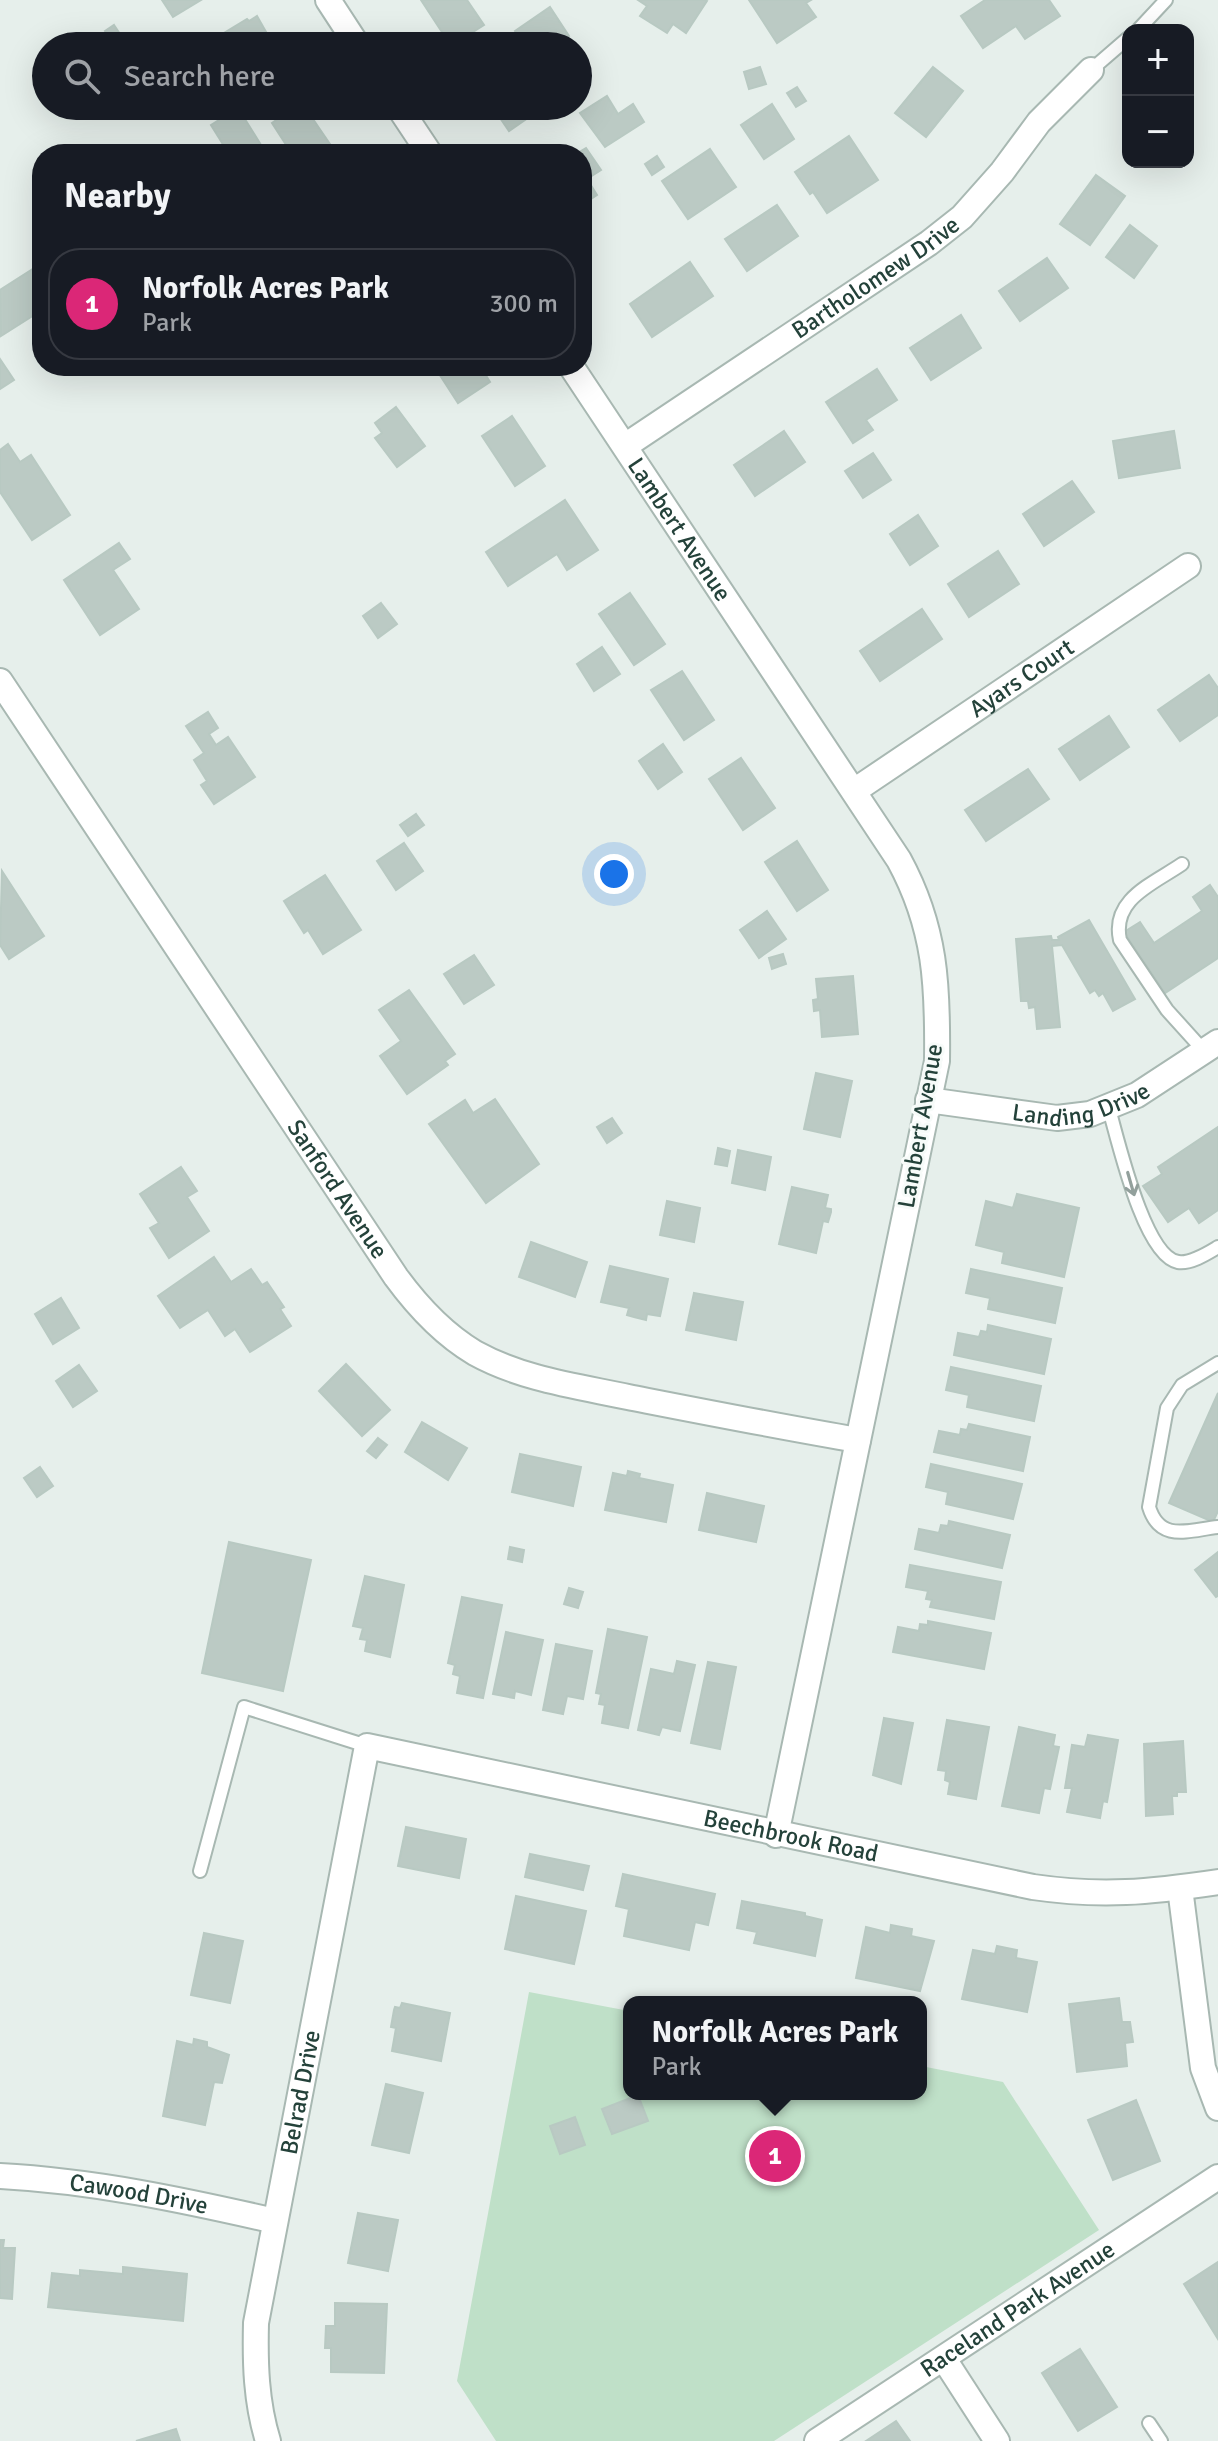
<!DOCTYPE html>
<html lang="en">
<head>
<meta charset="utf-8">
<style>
	:root { --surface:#171b24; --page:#20242c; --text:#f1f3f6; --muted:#9ea1a6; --line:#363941; --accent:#db2777 }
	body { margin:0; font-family:Signika,sans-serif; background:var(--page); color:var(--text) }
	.controls { position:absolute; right:24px; top:24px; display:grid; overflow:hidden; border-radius:16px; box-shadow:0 8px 32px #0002 }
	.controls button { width:72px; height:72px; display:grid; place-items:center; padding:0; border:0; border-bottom:2px solid var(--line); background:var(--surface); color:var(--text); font:40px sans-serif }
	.you { position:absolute; left:614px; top:874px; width:28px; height:28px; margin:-20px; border:6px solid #fff; border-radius:50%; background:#1a73e8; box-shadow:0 0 0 12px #1a73e833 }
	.badge { display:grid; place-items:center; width:52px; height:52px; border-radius:50%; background:var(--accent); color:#fff; font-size:26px; font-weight:700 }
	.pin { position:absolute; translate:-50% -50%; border:4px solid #fff; box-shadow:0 2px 8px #0006 }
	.popup { position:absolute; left:623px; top:1996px; width:304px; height:104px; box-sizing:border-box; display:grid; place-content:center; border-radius:16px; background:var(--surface); filter:drop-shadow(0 2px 6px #0005); font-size:26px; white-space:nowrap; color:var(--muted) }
	.popup b { font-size:30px; color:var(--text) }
	.popup::after { content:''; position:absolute; left:50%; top:100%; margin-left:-16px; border:16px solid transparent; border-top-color:var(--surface) }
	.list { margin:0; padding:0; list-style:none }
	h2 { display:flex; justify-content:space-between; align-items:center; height:104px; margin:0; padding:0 32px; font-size:34px }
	h2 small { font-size:26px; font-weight:400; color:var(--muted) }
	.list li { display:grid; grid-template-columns:52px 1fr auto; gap:24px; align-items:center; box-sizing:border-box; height:112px; margin:0 16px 16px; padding:0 16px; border:2px solid var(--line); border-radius:32px }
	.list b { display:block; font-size:30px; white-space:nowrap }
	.list p { margin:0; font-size:26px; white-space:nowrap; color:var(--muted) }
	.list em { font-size:26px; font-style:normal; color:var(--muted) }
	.icon { flex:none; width:44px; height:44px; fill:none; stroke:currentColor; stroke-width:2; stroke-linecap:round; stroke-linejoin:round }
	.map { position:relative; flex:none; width:1218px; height:2441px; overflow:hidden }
	.search { position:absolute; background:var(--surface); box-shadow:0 8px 32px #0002; left:32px; top:32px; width:560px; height:88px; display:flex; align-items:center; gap:20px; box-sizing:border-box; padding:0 28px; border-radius:44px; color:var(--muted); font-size:30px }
	.panel { position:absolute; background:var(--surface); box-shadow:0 8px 32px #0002; left:32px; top:144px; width:560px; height:232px; border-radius:32px }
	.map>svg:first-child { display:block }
	.green { fill:#bfe0c8 }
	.building { fill:#bbcac4; stroke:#b8c9c2; stroke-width:2 }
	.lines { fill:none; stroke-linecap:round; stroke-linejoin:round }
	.service-casing { stroke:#a8b8b2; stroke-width:16 }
	.minor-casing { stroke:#a8b8b2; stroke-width:28 }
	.service { stroke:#fff; stroke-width:12 }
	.minor { stroke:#fff; stroke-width:24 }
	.oneway { stroke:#92a09c }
	.labels { text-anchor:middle; stroke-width:6; stroke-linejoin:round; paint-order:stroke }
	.street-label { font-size:24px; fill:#24423a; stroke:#f7fbf9 }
</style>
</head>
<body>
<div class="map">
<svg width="1218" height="2441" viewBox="0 0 1218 2441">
	<rect width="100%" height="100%" fill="#e6efeb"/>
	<path class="green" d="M529,1992L629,2011V2094H921V2066L1003,2082L1099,2230L774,2441H496L457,2381Z"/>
	<g class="building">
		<path d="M162,0H201L173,17Z"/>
		<path d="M421,0H467L484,25L451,46Z"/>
		<path d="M638,0H705L707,1L686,33L673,24L667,33L640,16L647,6Z"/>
		<path d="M749,0H811L806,3L816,17L777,43Z"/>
		<path d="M985,0H1049L1060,16L1025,39L1016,26L983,48L961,16Z"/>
		<path d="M550,7L569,36L554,46H525L515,31Z"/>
		<path d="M257,16L270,39L265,42L267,46H219L214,39L247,19L249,21Z"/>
		<path d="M114,25L124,40L115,46L105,31Z"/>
		<path d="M760,67L766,84L749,89L744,72Z"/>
		<path d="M933,67L963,91L926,137L895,113Z"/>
		<path d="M797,87L806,101L796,107L787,93Z"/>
		<path d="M607,96L618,114L633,104L644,122L605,147L580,113Z"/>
		<path d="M772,104L794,139L764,159L741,125Z"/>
		<path d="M296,106H304L334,150L328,154H292L272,123Z"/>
		<path d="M492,106H545L509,131Z"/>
		<path d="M238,108L261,145L247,154H229L211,125Z"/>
		<path d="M849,136L878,180L827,213L813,192L810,194L795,172Z"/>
		<path d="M586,148L601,170L587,179L597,195L582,205V154H576Z"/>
		<path d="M710,149L736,187L688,219L662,181Z"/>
		<path d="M657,156L664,167L652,175L645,164Z"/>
		<path d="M1096,175L1125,196L1090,245L1060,224Z"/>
		<path d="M777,205L798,236L747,271L725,239Z"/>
		<path d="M1130,225L1157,246L1134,278L1106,257Z"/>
		<path d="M1047,258L1068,288L1020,321L999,291Z"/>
		<path d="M690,262L713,296L652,337L630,304Z"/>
		<path d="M42,263V310L1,336L0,290Z"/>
		<path d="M961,315L981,348L931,380L910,348Z"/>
		<path d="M0,359L14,380L0,389Z"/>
		<path d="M434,366H480L490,382L458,403Z"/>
		<path d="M877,369L897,400L866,420L873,430L853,443L826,402Z"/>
		<path d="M396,407L425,446L397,467L375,438L382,433L375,423Z"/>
		<path d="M512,416L545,466L515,486L482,436Z"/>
		<path d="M784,431L805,462L755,496L734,465Z"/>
		<path d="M1174,431L1180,468L1119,478L1113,441Z"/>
		<path d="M8,444L20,462L31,455L70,515L32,540L0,492V450Z"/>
		<path d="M873,453L891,480L863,498L845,471Z"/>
		<path d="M1072,481L1094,512L1044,546L1023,514Z"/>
		<path d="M565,500L598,550L567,570L557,554L508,586L486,552Z"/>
		<path d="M918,515L938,546L910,565L890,534Z"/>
		<path d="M119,543L130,559L113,570L139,609L100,635L64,580Z"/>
		<path d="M998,551L1019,584L969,617L948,584Z"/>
		<path d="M630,593L665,644L634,665L599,614Z"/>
		<path d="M381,603L397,624L378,638L363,616Z"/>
		<path d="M922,609L942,639L880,681L860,651Z"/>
		<path d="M602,647L620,674L594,691L577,664Z"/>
		<path d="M682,671L714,720L684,740L651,690Z"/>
		<path d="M1209,675L1218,688V715L1180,741L1158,710Z"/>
		<path d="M208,712L218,728L209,734L216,745L228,737L255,777L214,804L201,785L207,781L194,760L204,753L186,726Z"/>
		<path d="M1109,716L1129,747L1080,780L1059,749Z"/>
		<path d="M663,744L682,772L658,789L639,761Z"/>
		<path d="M741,758L775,808L743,830L709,779Z"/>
		<path d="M1028,769L1049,799L986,841L965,810Z"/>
		<path d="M416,814L424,825L408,836L400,825Z"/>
		<path d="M797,841L828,890L797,911L765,862Z"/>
		<path d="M404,843L423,871L396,890L377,861Z"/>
		<path d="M2,871L44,936L9,959L0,945Z"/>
		<path d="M325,875L361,930L323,954L308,930L304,933L284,901Z"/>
		<path d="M1210,885L1218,897V958L1165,993L1124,932L1140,922L1154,943L1202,911L1193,897Z"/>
		<path d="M767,911L786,939L759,958L740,930Z"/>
		<path d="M1089,920L1135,999L1113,1011L1103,993L1099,996L1095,990L1090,993L1062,945L1052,946L1060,1027L1037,1029L1035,1007L1029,1008L1028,1001H1021L1016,939L1051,936L1052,940H1059L1058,937Z"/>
		<path d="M783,954L786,964L772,969L769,958Z"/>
		<path d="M474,955L494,985L464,1004L444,974Z"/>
		<path d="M853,976L858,1034L822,1037L820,1010L814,1011L813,1000L818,999L816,979Z"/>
		<path d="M409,990L455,1054L445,1061L448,1065L407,1094L380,1056L401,1041L379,1010Z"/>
		<path d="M816,1073L852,1081L840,1137L804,1129Z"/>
		<path d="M495,1099L539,1164L486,1203L429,1124L465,1100L473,1113Z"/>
		<path d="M612,1118L622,1133L607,1143L597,1127Z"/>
		<path d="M1218,1127V1210L1199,1223L1189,1208L1168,1222L1143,1186L1162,1174L1158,1167Z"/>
		<path d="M718,1148L730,1151L727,1166L715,1164Z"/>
		<path d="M738,1150L771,1157L765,1190L732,1183Z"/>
		<path d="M181,1167L197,1191L187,1197L209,1231L169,1258L150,1228L159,1223L140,1194Z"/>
		<path d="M792,1187L828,1195L825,1208L831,1209V1212L828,1222L823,1221L816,1253L779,1244Z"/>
		<path d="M1017,1194L1079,1208L1064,1277L1002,1263L1004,1252L976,1245L986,1201L1013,1208Z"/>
		<path d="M667,1201L700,1208L694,1242L660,1235Z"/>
		<path d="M531,1242L587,1262L575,1297L519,1277Z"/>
		<path d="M214,1257L231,1282L251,1269L262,1285L267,1282L284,1307L280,1309L291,1326L250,1352L235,1329L225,1336L208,1310L180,1328L158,1296Z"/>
		<path d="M610,1266L668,1279L660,1316L647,1314L646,1320L634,1317L627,1315L629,1308L601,1302Z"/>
		<path d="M971,1269L1062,1288L1055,1323L988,1309L990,1298L966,1293Z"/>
		<path d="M694,1293L743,1302L736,1340L686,1330Z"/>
		<path d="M61,1298L79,1328L53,1344L35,1314Z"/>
		<path d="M988,1325L1051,1339L1044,1374L954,1355L958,1333L979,1337L981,1331L987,1332Z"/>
		<path d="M346,1364L390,1410L362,1436L319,1391Z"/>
		<path d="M79,1365L97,1391L73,1407L56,1381Z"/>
		<path d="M951,1367L1041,1386L1034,1421L967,1407L969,1395L946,1390Z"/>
		<path d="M1218,1393V1511L1213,1522L1169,1503Z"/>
		<path d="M422,1422L467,1448L448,1480L405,1452Z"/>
		<path d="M969,1424L1030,1437L1023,1471L934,1452L939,1431L960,1435L961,1429L967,1430Z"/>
		<path d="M378,1438L387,1445L376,1458L367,1451Z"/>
		<path d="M520,1454L581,1467L573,1506L512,1492Z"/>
		<path d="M931,1464L1022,1484L1013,1519L946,1504L948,1492L926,1487Z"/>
		<path d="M40,1467L53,1486L37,1497L24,1478Z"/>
		<path d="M628,1471L640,1474L639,1478L673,1485L666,1522L605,1510L613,1473L627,1476Z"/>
		<path d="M707,1493L764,1506L756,1542L699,1530Z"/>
		<path d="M949,1521L1010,1535L1002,1568L915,1549L919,1529L939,1533L941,1525L948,1526Z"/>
		<path d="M229,1542L311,1560L283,1691L202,1673Z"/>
		<path d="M510,1547L524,1550L522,1562L508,1559Z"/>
		<path d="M1218,1552V1596L1216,1597L1195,1570Z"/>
		<path d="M910,1565L1001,1582L994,1619L930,1607L932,1600L926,1599L928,1591L906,1587Z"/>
		<path d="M365,1576L404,1585L390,1657L365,1651L367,1640L360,1639L363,1628L353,1626Z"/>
		<path d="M569,1588L583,1592L578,1608L564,1604Z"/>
		<path d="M462,1597L502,1605L483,1698L457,1693L460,1676L453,1674L455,1665L448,1663Z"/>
		<path d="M928,1621L991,1633L984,1669L893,1652L898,1627L919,1631L920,1624L928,1625Z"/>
		<path d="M608,1629L647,1637L628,1728L602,1723L605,1705L599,1704L601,1694L596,1693Z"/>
		<path d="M506,1632L543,1640L531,1695L515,1691L514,1698L493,1694Z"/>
		<path d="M556,1644L592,1651L583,1699L567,1696L563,1714L543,1710Z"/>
		<path d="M677,1661L695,1665L680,1731L662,1727L659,1735L638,1730L651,1669L674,1674Z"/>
		<path d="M708,1662L736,1667L720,1749L691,1743Z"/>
		<path d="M884,1718L913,1723L901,1784L873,1775Z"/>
		<path d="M947,1720L989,1727L976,1799L948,1794L950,1782L945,1780L946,1771L938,1770Z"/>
		<path d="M1019,1727L1055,1735L1053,1746L1059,1747L1050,1789L1044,1788L1039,1813L1002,1806Z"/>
		<path d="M1088,1735L1118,1740L1107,1802L1103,1801L1100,1818L1067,1812L1072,1788H1065L1072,1745L1085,1747Z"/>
		<path d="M1183,1741L1186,1792H1177V1796H1172L1173,1814L1146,1816L1144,1744Z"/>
		<path d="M406,1827L466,1839L459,1878L398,1866Z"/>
		<path d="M530,1854L589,1866L583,1890L525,1877Z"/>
		<path d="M623,1874L715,1894L708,1925L695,1922L689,1950L624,1936L629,1909L616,1906Z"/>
		<path d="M516,1896L586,1911L574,1964L505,1949Z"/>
		<path d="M742,1901L805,1913V1916L822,1920L815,1956L754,1943L757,1932L737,1928Z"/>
		<path d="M891,1925L912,1929L911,1936L934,1941L920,1991L856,1978L866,1927L890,1933Z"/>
		<path d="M204,1933L243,1941L230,2003L191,1995Z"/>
		<path d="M997,1946L1017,1950L1016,1958L1037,1962L1027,2012L962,1999L973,1950L995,1954Z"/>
		<path d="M1119,1998L1122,2022H1130L1131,2029L1133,2042L1125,2043L1127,2066L1077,2072L1069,2004Z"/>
		<path d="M402,2003L450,2013L441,2061L392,2051L396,2028L391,2027L394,2010L395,2007L400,2008Z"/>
		<path d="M194,2039L207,2042V2047L229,2055L222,2083L214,2082L205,2125L163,2116L177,2041L193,2045Z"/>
		<path d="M386,2084L423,2093L409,2153L372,2145Z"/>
		<path d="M638,2095L648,2121L612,2134L602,2109Z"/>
		<path d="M1136,2100L1160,2161L1113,2180L1088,2120Z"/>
		<path d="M575,2117L585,2145L560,2154L550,2126Z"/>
		<path d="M358,2213L398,2220L388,2271L348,2263Z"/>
		<path d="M0,2240H4L3,2248H15L12,2299L0,2298Z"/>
		<path d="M1218,2262V2339L1184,2284Z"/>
		<path d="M123,2267L187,2274L183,2321L48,2307L52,2273L80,2276V2270L123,2274Z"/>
		<path d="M335,2303L387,2304L384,2373L331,2372V2348H325L326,2326H335Z"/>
		<path d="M1080,2349L1117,2407L1078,2431L1042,2373Z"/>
		<path d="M896,2421L910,2441H866Z"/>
		<path d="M176,2429L180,2441H136Z"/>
	</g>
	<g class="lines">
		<defs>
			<g id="service">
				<path d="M1138,30L1166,0"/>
				<path d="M1091,70L1128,38"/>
				<path d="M1182,864C1153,884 1111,899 1120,940L1167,1010L1204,1051"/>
				<path d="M1109,1109C1118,1140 1144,1256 1178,1262C1191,1264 1208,1253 1218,1247"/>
				<path d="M1218,1363L1182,1385L1167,1408L1149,1507C1160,1543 1189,1530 1218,1527"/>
				<path d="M200,1871L244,1707L367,1746"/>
				<path d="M1149,2423L1161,2441"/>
			</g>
			<g id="minor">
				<path d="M328,0L358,46"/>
				<path d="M398,106L430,154"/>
				<path id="s1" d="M571,366L899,860C936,928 938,986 937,1061L776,1835"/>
				<path id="s2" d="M625,446L929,243L962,217L1002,172L1039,122L1091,70"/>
				<path id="s3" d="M0,681L396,1277C418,1307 443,1334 475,1353C522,1379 576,1386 628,1397C705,1412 781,1427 858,1440"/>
				<path id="s4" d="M854,791L1188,566"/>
				<path id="s5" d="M928,1100L1057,1118L1090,1114L1137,1095L1218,1042"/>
				<path d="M1180,1888L1203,2068L1218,2108"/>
				<path id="s6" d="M0,2176C94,2181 183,2200 275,2221"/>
				<path d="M944,2359L997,2441"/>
				<path id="s7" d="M268,2441C256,2402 255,2363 256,2323L367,1746L1033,1887C1102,1897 1150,1892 1218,1882"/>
				<path id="s8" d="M817,2441L1218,2177"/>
			</g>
		</defs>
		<use href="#service" class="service-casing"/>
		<use href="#minor" class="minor-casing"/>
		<use href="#service" class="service"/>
		<use href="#minor" class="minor"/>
	</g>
	<defs><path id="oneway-shaft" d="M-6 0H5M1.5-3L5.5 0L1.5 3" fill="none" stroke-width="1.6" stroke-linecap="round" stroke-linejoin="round" transform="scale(2)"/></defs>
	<use class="oneway" href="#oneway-shaft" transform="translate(1131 1184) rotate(74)"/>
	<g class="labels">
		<g class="street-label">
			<text dy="8" stroke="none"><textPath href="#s2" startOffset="302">Bartholomew Drive</textPath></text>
			<text dy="8" stroke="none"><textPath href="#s1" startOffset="196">Lambert Avenue</textPath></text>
			<text dy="8" stroke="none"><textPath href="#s4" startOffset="202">Ayars Court</textPath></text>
			<text dy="8" stroke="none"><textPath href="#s5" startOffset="156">Landing Drive</textPath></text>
			<text transform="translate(920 1126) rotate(-80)" y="8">Lambert Avenue</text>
			<text dy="8" stroke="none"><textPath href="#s3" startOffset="610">Sanford Avenue</textPath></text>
			<text dy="8" stroke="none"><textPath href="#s7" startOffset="1140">Beechbrook Road</textPath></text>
			<text dy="8" stroke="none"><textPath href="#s7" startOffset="354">Belrad Drive</textPath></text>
			<text dy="8" stroke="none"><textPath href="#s6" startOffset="140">Cawood Drive</textPath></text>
			<text dy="8" stroke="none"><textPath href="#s8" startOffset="240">Raceland Park Avenue</textPath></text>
		</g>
	</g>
</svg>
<div class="controls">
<button>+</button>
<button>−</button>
</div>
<div class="you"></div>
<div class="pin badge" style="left:775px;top:2156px">1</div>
<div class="popup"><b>Norfolk Acres Park</b>Park</div>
<div class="search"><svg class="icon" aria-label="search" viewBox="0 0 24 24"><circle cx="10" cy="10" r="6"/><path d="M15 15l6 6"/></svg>Search here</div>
<section class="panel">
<h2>Nearby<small></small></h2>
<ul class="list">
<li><span class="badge">1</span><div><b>Norfolk Acres Park</b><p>Park</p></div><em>300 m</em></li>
</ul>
</section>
</div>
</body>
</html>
